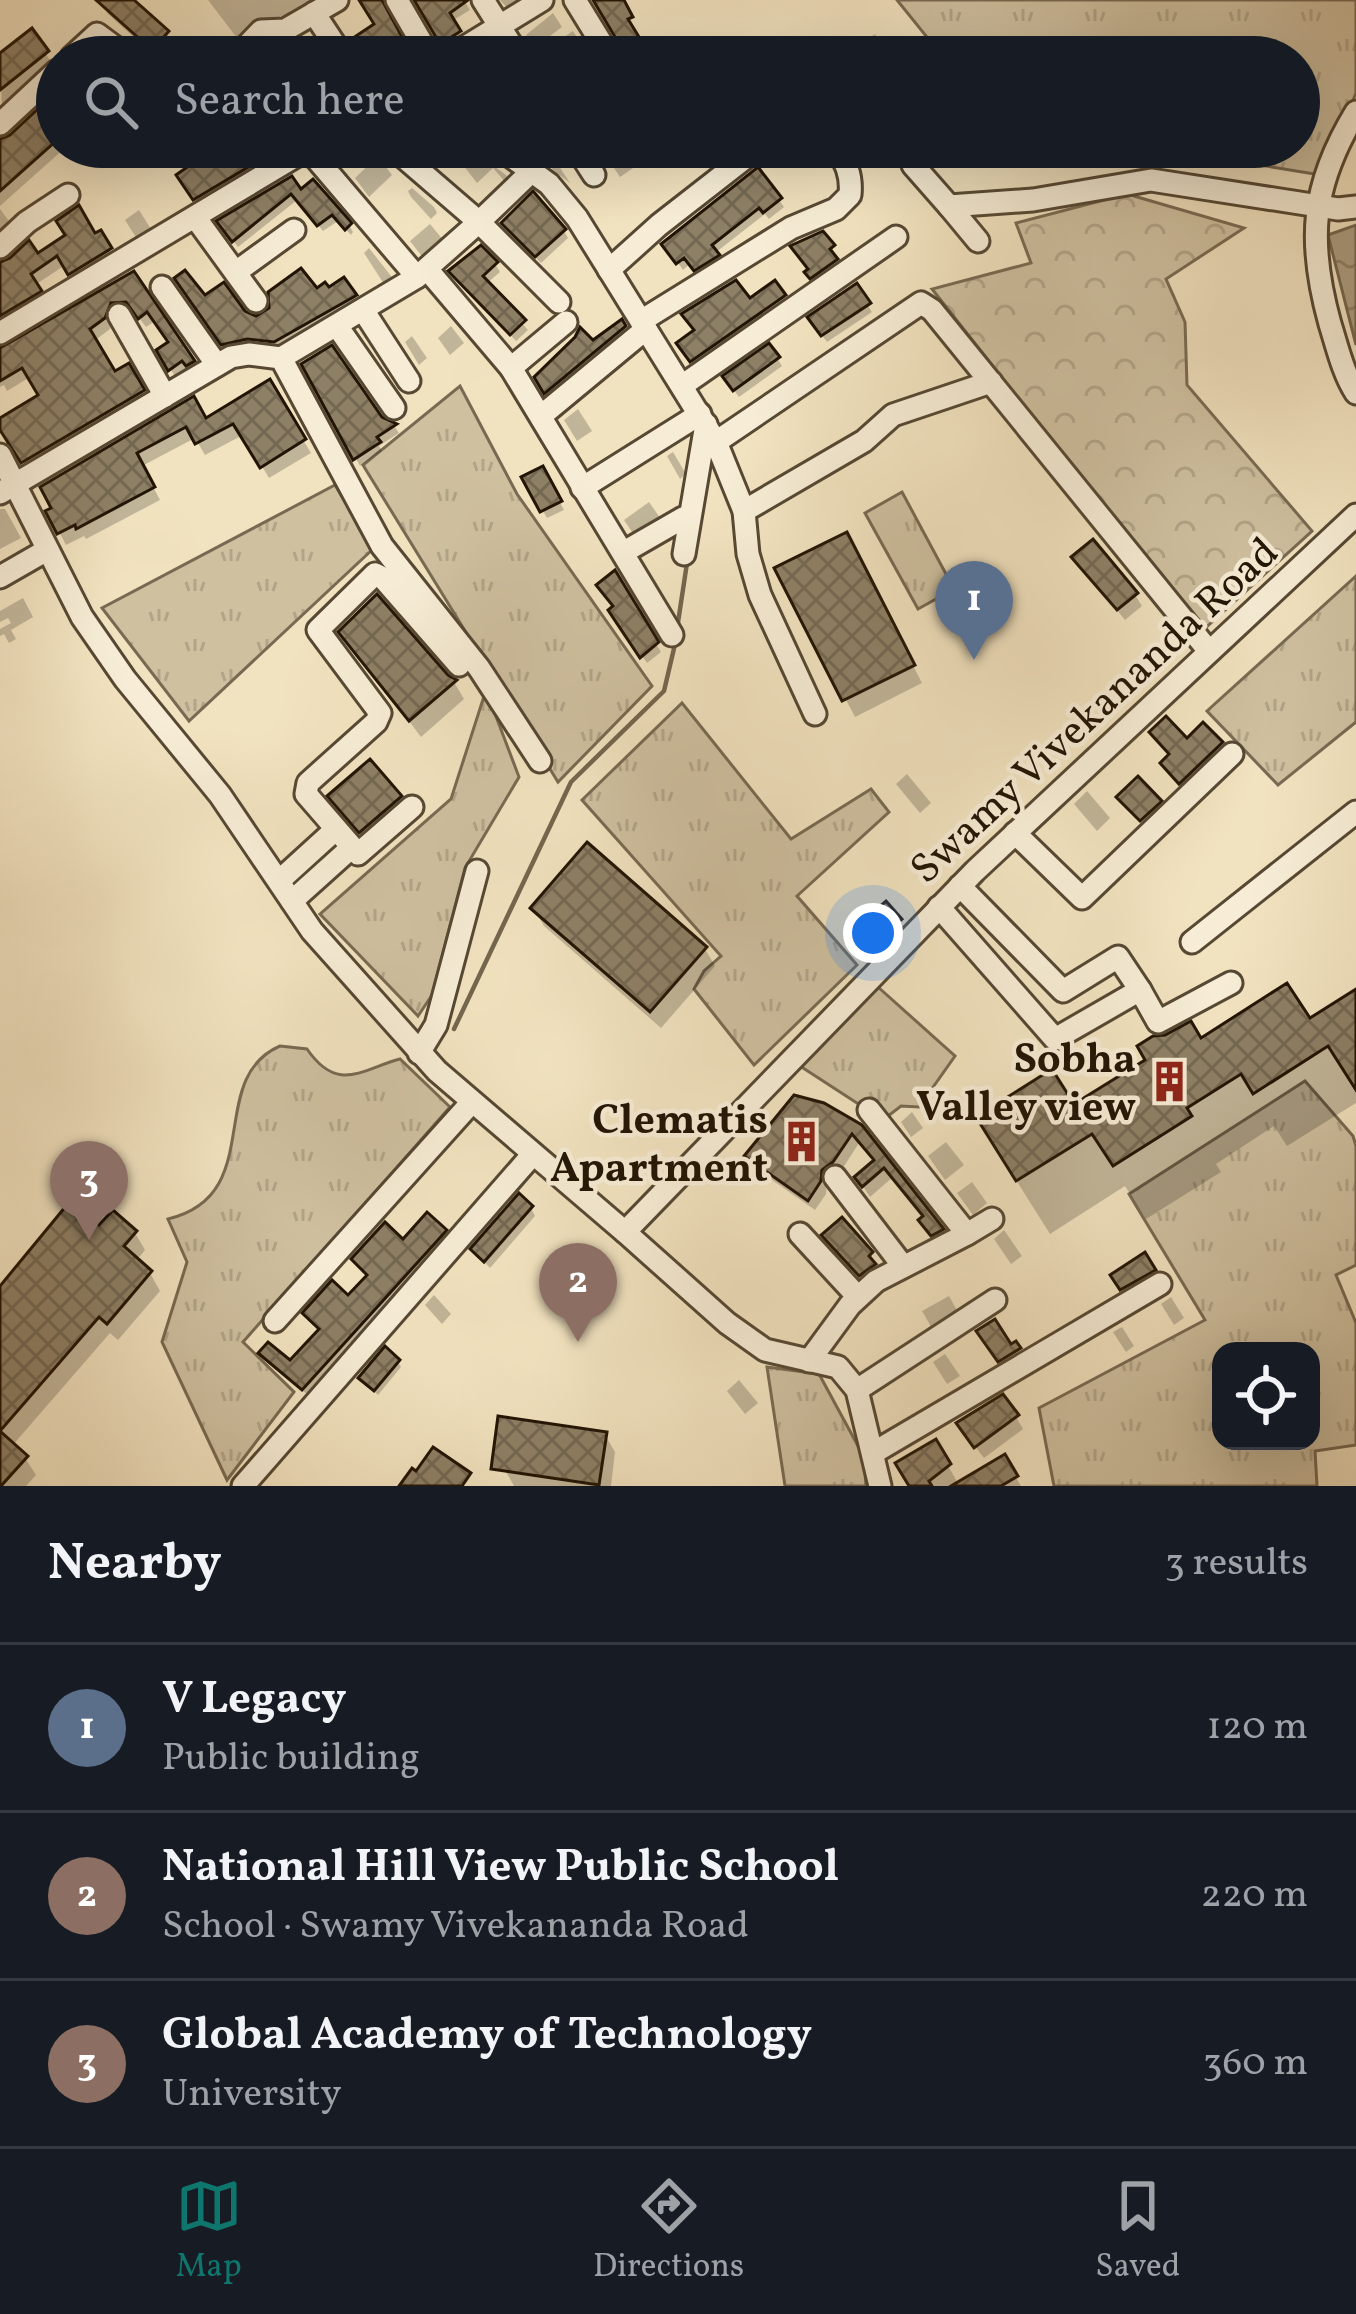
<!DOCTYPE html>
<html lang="en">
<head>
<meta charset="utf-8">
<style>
	:root { --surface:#171b24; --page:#242831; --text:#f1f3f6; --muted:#9ea1a6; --line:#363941; --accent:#0f766e }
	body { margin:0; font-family:Vollkorn,serif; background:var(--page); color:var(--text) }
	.controls { position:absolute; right:36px; bottom:36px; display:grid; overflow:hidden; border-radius:24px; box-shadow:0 12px 48px #0002 }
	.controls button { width:108px; height:108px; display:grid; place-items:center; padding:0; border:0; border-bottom:3px solid var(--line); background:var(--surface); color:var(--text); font:60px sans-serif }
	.you { position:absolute; left:873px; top:933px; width:42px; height:42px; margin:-30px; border:9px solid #fff; border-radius:50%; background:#1a73e8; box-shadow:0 0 0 18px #1a73e833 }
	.badge { display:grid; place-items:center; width:78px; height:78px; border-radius:50%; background:var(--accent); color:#fff; font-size:39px; font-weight:700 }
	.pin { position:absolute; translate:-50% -99px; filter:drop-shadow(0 3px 6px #0008) }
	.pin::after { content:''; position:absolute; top:63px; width:42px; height:36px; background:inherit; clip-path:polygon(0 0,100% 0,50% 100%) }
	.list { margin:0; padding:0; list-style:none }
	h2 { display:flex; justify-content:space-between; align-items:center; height:156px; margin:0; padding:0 48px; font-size:51px }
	h2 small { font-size:39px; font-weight:400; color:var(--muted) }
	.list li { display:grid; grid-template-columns:78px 1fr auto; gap:36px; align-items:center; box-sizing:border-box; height:168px; padding:0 48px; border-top:3px solid var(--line) }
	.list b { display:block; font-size:45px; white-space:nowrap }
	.list p { margin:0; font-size:39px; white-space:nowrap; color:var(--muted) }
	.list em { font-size:39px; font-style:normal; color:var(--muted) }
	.icon { flex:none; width:66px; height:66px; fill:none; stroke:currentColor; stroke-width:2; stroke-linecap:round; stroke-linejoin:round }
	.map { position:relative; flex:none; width:1356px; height:1486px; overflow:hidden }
	.search { position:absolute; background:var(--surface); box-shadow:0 12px 48px #0002; left:36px; right:36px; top:36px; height:132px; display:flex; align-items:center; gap:30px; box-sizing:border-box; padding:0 42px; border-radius:66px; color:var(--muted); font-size:45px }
	.sheet { height:660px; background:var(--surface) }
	nav { display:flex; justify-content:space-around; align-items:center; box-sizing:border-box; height:168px; border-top:3px solid var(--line); background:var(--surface); font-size:33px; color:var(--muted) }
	nav a { display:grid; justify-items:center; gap:6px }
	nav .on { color:var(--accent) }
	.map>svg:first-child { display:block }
	.grass { fill:url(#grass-tufts); stroke:#786a52; stroke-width:3; fill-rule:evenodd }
	.forest { fill:url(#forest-crowns); stroke:#786a52; stroke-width:3 }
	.water { fill:url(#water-ripples); stroke:#74664e; stroke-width:3 }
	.shadow { fill:#0003 }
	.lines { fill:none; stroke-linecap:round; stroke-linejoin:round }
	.stream { stroke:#74664e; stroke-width:4.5 }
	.building { fill:url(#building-cross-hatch); stroke:#221404; stroke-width:3 }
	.minor-casing { stroke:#564833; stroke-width:27 }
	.minor { stroke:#f7edd6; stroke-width:21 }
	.labels { text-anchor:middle; stroke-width:9; stroke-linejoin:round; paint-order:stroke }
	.street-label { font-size:42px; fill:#221404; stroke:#f7edd6 }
	.poi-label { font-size:42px; font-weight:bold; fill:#221404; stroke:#f7edd6; text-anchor:end }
</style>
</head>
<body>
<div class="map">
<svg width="1356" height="1486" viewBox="0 0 1356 1486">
	<defs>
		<pattern id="grass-tufts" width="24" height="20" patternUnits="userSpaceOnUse" patternTransform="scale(3)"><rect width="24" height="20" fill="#cfc0a0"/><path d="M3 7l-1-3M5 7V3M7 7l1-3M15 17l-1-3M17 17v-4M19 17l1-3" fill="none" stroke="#b1a488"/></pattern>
		<pattern id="forest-crowns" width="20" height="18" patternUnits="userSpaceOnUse" patternTransform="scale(3)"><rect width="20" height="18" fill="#cfc0a0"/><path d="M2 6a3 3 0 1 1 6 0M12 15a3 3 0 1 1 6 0" fill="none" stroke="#b1a488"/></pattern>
		<pattern id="water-ripples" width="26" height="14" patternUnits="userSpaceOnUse" patternTransform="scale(3)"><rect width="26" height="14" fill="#ab9d80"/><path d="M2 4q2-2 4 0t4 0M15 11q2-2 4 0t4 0" fill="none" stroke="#8b7f67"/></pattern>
		<pattern id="building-cross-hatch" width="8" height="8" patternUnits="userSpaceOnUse" patternTransform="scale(3)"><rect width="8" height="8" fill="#8e8066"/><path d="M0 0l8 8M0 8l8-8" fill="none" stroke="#746852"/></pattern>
	</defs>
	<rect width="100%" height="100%" fill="#f2e3c0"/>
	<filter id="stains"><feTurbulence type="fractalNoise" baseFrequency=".00167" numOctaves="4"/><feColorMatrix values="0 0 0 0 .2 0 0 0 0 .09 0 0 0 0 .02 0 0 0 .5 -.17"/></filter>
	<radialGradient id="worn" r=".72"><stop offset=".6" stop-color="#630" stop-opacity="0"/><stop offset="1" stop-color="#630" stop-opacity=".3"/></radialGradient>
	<g class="grass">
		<path d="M897,0H1356V93L1321,175L1185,153L1020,152L1016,147H1299V57H943Z"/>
		<path d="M460,386L517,494L652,686L558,782L363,465Z"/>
		<path d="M335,485L374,548L189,721L102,608Z"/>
		<path d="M902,492L954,589L918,609L865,513Z"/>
		<path d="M1356,576V722L1278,785L1207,711Z"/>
		<path d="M486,690L519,777L465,868L432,995L418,1016L320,914L451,799Z"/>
		<path d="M682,703L791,839L871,789L889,812L797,896L857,965L754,1065L694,989L704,971L721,956L582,800Z"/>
		<path d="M878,987L955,1056L919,1107L901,1106L883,1120L800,1066Z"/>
		<path d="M280,1046L307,1049C338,1094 362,1069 400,1059L450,1107L243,1342L294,1392L227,1480L162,1342L187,1262L168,1219C268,1195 204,1079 280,1046Z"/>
		<path d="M1305,1081L1353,1136L1356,1146V1265L1336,1275L1356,1323V1445L1315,1451L1317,1486H1054L1039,1408L1205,1320L1129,1194ZM1221,1351H1311V1441H1221Z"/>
		<path d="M767,1367L819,1374L864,1457L866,1486H785Z"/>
	</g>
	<path class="forest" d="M1127,194L1244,228L1166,279L1185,322L1187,385L1312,531L1202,631L932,289L1031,263L1016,223Z"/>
	<path class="water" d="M1356,225V345L1328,235Z"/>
	<g class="shadow">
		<path d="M129,0L166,33L174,46L164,57H156L108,14L100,1Z"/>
		<path d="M208,0H325L307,3L287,24L281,16L244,47Z"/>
		<path d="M416,0H464L470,10L452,21L463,40L447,50Z"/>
		<path d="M500,0H532L511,12Z"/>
		<path d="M596,0L622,2L641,45L628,53Z"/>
		<path d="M553,13L562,27L534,48L526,35Z"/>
		<path d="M573,31L589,57H566L573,52L564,37Z"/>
		<path d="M31,33L54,66L2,107L0,57Z"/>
		<path d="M875,34L885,49L889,57H870L866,51L861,43Z"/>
		<path d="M308,37L321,57H312L302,41Z"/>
		<path d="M57,96V147H66L0,206V141L12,138Z"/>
		<path d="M221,147H306L200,207L179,176Z"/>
		<path d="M449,147H475L491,168L494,166L506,175L510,183L508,185L493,168L477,183Z"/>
		<path d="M540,147H563L555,160L570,183L553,170Z"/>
		<path d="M600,147H629L639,164L620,177Z"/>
		<path d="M378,156L392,175L369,197L355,178Z"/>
		<path d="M291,180L301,193L349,225L353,232L351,235L338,221L323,231L297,200L238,247L224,229Z"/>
		<path d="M412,188L434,207L437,213L431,219L411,197L408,191Z"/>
		<path d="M779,200L784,207L769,219L765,214L715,253L722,264L700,277L690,264L683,270L665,244Z"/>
		<path d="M0,209L15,229L0,242Z"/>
		<path d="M139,210L154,234L139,242L125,220Z"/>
		<path d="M430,224L444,241L424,259L410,241Z"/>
		<path d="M510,231H564L568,238L541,263Z"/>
		<path d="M100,234L116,260L77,283L65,265L35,285L45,302L0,330V264L37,257Z"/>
		<path d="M832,247L840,268L816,285L799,254Z"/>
		<path d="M369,248L391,276L395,283L387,287L382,281L364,253Z"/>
		<path d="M495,264L500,272L486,284L528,330L516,341L457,279Z"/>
		<path d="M133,275L199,372L177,380L160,351L171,343L155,321L146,327L134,311L116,313L110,329L94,341L114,376L128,367L148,402L29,472L0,421L42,396L30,377L7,391L4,385L0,387V349Z"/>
		<path d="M343,281L359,305L279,349L229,352L183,287L257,319L316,292L329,291Z"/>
		<path d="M775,284L788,304L696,368L684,352Z"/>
		<path d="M856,287L872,312L827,342L815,326Z"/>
		<path d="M621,324L628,335L551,400L538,378Z"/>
		<path d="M451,326L464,343L450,355L438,338Z"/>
		<path d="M412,336L427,358L419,365L405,342Z"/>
		<path d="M777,358L782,366L739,397L730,385Z"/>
		<path d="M305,365L395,427L399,433L379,446L382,451L360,466Z"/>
		<path d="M269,384L311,453L269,478L243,435L205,455L195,438L142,466L160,500L86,539L84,536L66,545L49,512L193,400L205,422Z"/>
		<path d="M578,409L592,431L577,441L564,420Z"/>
		<path d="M673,452L686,474L680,479L667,456Z"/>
		<path d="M542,470L564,510L547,518L525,479Z"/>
		<path d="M649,502L663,522L636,538L624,520Z"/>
		<path d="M0,509H5L21,538L0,549Z"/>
		<path d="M855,553L922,683L855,717L778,570Z"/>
		<path d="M1074,557L1135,595L1142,606L1125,620Z"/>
		<path d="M614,574L661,652L647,663L616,618Z"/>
		<path d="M23,598L33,617L11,630L16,639L9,643L4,634L0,636V629L11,623L8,618L0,622V611Z"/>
		<path d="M342,632L454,682L464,699L421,737Z"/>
		<path d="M1186,742L1220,744L1225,752L1185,790L1168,771Z"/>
		<path d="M907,774L931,803L920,813L896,784Z"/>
		<path d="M1087,791L1110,818L1097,831L1074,804Z"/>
		<path d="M331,796L399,798L410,815L371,849Z"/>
		<path d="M1120,797L1159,803L1167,815L1149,832Z"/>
		<path d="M533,908L705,949L715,966L661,1028L544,926Z"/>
		<path d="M900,921L904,928L885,946L871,931Z"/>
		<path d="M1356,993V1103L1287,1146L1274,1126L1216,1164L1221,1172L1146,1219L1125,1186L1050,1234L1011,1172L1073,1108L1309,1023Z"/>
		<path d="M912,1112L923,1128L911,1137L901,1122Z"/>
		<path d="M860,1127L941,1231L948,1241L940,1246L928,1232L925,1218L893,1177L870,1197L857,1177L876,1162L859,1143L839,1174L827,1182L826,1194L815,1210L755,1168L748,1157Z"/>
		<path d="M946,1142L964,1165L945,1180L928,1156Z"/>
		<path d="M972,1182L987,1203L973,1215L957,1193Z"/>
		<path d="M531,1208L535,1216L490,1268L473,1250Z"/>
		<path d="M100,1229L135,1233L145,1250L136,1261L150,1273L160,1291L118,1340L110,1333L12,1446L25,1458L36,1475L26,1486H0V1291Z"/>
		<path d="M1004,1230L1022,1256L1011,1264L994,1239Z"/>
		<path d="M444,1232L449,1239L308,1395L266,1361L262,1354L291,1364L321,1331L306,1314L348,1300L369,1277L354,1260Z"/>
		<path d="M829,1242L871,1254L877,1272L865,1281Z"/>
		<path d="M1144,1256L1161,1284L1129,1302L1114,1276Z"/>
		<path d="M434,1295L451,1314L442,1324L425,1305Z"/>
		<path d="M949,1296L960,1316L934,1332L922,1311Z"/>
		<path d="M1171,1297L1184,1318L1174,1325L1161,1304Z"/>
		<path d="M1122,1327L1134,1346L1126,1352L1113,1332Z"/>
		<path d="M984,1339L1015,1345L1023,1358L1005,1368Z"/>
		<path d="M945,1354L960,1376L947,1384L933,1362Z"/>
		<path d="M398,1362L401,1367L378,1395L361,1378Z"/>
		<path d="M739,1380L758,1403L745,1414L727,1391Z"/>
		<path d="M1016,1417L1023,1429L984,1458L968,1437Z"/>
		<path d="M605,1435L615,1452L611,1486H514L505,1470Z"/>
		<path d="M935,1443L959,1485L1004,1458L1021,1486H912L899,1464Z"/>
	</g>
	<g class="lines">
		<g class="stream">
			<path d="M677,629L687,563"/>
			<path d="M454,1029L571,782L664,691L676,640"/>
		</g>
	</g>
	<g class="building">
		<path d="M96,0H134L169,31L152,50Z"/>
		<path d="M359,0H382L413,57H358L350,40L374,24Z"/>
		<path d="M414,0H468L450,13L461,31L440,44Z"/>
		<path d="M593,0H624L633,17L628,19L639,37L621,47Z"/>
		<path d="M32,28L49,51L0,90V53Z"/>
		<path d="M57,91V140L0,191V139L10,135Z"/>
		<path d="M216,147H268L272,153L193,200L176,175Z"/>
		<path d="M758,167L782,198L763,213L759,208L712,245L720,255L694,271L684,258L676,264L661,244Z"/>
		<path d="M292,176L301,189L313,179L352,223L345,230L332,215L317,226L291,194L232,242L216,221Z"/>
		<path d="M533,191L566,229L535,257L501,223Z"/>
		<path d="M79,205L95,233L101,230L112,248L68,275L57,256L31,274L42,291L0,316V262L10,258L29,240L38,253L65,235L56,221Z"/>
		<path d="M823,231L835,245L830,249L838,259L810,279L804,272L808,269L790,246Z"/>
		<path d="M481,245L498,262L483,276L526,320L510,335L448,271Z"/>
		<path d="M301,268L317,288L325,282L329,287L344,277L357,295L274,342L247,339L221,345L174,278L185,270L205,295L224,282L245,311L256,316L269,308L268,292Z"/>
		<path d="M134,271L195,361L186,366L182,361L168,371L156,350L168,342L147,312L138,319L126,302L111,303L105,318L90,329L115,371L129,363L145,390L21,463L0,430V418L38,395L22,368L0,381V348Z"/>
		<path d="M736,280L750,298L775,280L786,295L690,362L676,343L694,330L681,314Z"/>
		<path d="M857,283L871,303L821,336L807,317Z"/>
		<path d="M622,319L626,326L544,394L534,377L575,337L580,327L593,340Z"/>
		<path d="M769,343L780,357L733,391L722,376Z"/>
		<path d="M332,345L382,417L397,424L377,437L381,442L353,460L301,364Z"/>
		<path d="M270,379L306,439L260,468L233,424L195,444L186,427L137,453L155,487L76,529L75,525L57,534L45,511L51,508L40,487L194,396L206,418Z"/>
		<path d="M543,466L562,501L540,512L521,477Z"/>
		<path d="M847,532L915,665L842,701L774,568Z"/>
		<path d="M1093,539L1138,593L1117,610L1071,557Z"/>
		<path d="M615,570L659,642L640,658L608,610L613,606L596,585Z"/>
		<path d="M377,594L448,675L457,680L409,721L338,632Z"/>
		<path d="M1166,716L1187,738L1203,722L1223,742L1179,784L1160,763L1169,754L1149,732Z"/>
		<path d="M370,759L402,796L359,833L327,796Z"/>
		<path d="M1138,776L1162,801L1140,821L1116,797Z"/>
		<path d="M587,842L707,947L650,1012L530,908Z"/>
		<path d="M886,901L902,919L878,940L862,922Z"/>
		<path d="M1287,983L1310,1018L1356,989V1090L1328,1046L1253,1094L1241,1074L1187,1108L1192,1116L1113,1166L1092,1134L1016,1181L976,1117L1052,1069L1074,1104L1145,1060L1137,1046L1153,1036L1165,1035L1191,1021L1201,1038Z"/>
		<path d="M794,1095L824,1103L862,1125L944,1229L931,1236L918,1220L923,1216L884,1168L862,1187L854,1177L874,1160L852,1134L833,1162L822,1170L821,1181L808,1201L744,1156Z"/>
		<path d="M519,1193L533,1206L484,1262L470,1249Z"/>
		<path d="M71,1200L99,1225L113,1210L137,1231L124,1246L152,1271L107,1324L99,1317L0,1431V1286Z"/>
		<path d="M427,1212L447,1230L302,1390L258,1353L268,1342L290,1360L319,1329L302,1313L332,1280L348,1295L367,1275L351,1259L385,1222L403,1239Z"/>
		<path d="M842,1217L873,1252L869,1256L876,1264L859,1276L821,1235Z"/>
		<path d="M1145,1252L1156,1270L1120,1290L1110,1275Z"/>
		<path d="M995,1319L1011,1344L1016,1341L1021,1348L998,1362L976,1331Z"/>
		<path d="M385,1346L400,1360L374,1391L358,1378Z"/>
		<path d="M1003,1394L1019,1415L974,1448L956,1423Z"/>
		<path d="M498,1416L607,1432L599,1485L491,1469Z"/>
		<path d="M0,1431L28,1456L1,1486H0Z"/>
		<path d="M936,1439L951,1464L929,1481L932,1486H909L895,1463Z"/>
		<path d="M433,1447L471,1473L462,1486H399L412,1468L416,1471Z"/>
		<path d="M1005,1454L1018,1476L1001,1486H951Z"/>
	</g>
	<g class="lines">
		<defs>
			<g id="minor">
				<path d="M397,0L430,57"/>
				<path d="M483,0L519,57"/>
				<path d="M575,0L610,57"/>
				<path d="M314,13L343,57"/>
				<path d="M72,57L97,34L128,57"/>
				<path d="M236,57L261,31L285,30L337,0"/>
				<path d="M449,57L542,0"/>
				<path d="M1356,112C1311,186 1307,241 1330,324C1337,346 1343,373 1356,393"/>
				<path d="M0,124L57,71"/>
				<path d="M392,147L479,222L417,277"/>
				<path d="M498,147L549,184L577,218L716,442L744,511L748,554L760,595L815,714"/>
				<path d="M576,147L594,175"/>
				<path d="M913,165L949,206L1033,200L1151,180L1338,209L1356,207"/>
				<path d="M531,172L479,222L559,302"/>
				<path d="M949,206L978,241"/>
				<path d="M195,217L256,301"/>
				<path d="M0,247L27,222L68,195"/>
				<path d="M427,269L511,368L672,635"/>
				<path d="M609,270L659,225L759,147"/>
				<path d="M236,272L294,230"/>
				<path d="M162,287L217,365"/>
				<path d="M363,310L409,381"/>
				<path d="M119,315L165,396"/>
				<path d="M641,321L791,228L836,209L850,195C852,175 846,163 836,147"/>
				<path d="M337,326L394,408"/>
				<path d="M0,333L311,147"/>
				<path d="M281,358L417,277L308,149"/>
				<path d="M511,368L566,322"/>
				<path d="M683,385L896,237"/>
				<path d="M541,416L646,329"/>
				<path d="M716,442L921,303L932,310L1208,650"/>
				<path d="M0,455L82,617L125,679L220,795L312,931L437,1071L625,1232L975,871L1356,515"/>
				<path d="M582,488L700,414"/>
				<path d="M0,493L231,357L249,354L281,358L382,546L479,668L540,761"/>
				<path d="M744,511L864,441L893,415L991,382"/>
				<path d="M624,552L683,518"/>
				<path d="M684,554L706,424"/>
				<path d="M0,577L47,550"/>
				<path d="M412,807L358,854L306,794L308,783L376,722L380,713L318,630L375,574L383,578L459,665"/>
				<path d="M1015,833L1082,898L1232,754"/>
				<path d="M279,881L335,830"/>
				<path d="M292,901L351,848"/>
				<path d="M939,907L1055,1039L1140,990L1118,957L1063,991L960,886"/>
				<path d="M1192,942L1356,812"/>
				<path d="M1140,990L1158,1022L1231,983"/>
				<path d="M419,1053L436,1025L477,871"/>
				<path d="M835,1177L903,1266"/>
				<path d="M625,1232L727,1323L765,1350L838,1367L857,1390L880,1486"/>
				<path d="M800,1234L858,1297"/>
				<path d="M967,1234L992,1219"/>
				<path d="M275,1321L471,1103"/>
				<path d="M809,1361L850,1305L876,1281L967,1234L869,1110"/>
				<path d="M857,1390L995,1300"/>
				<path d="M873,1453L1160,1284"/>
				<path d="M243,1486L533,1154"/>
			</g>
		</defs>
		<use href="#minor" class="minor-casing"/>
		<use href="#minor" class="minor"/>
	</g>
	<defs>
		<symbol id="building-bare" viewBox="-9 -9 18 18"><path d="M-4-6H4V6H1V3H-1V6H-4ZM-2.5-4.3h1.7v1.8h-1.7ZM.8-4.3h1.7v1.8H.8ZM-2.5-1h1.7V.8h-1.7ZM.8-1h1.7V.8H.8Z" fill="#8f2418" stroke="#f7edd6" stroke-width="2.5" paint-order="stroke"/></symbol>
	</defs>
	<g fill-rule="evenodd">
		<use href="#building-bare" x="1140" y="1052" width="59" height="59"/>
		<use href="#building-bare" x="772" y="1112" width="59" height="59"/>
	</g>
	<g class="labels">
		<g class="street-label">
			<text transform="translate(1093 709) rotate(-43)" y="15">Swamy Vivekananda Road</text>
		</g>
		<g class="poi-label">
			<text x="1136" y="1072">Sobha<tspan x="1136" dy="48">Valley view</tspan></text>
			<text x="768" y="1133">Clematis<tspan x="768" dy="48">Apartment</tspan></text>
		</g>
	</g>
	<rect width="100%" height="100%" filter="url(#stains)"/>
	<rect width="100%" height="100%" fill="url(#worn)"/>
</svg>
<div class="controls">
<button><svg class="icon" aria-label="locate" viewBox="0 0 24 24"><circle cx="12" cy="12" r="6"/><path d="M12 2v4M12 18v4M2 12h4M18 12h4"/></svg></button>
</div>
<div class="you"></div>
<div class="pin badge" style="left:974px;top:660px;background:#5c6f8a">1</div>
<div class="pin badge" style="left:578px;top:1342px;background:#8d6e63">2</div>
<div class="pin badge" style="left:89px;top:1240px;background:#8d6e63">3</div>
<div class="search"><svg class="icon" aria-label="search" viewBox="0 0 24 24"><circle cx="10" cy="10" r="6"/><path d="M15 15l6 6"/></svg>Search here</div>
</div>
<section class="sheet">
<h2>Nearby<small>3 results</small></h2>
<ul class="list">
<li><span class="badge" style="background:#5c6f8a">1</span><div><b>V Legacy</b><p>Public building</p></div><em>120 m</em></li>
<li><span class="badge" style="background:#8d6e63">2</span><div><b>National Hill View Public School</b><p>School · Swamy Vivekananda Road</p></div><em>220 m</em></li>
<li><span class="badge" style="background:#8d6e63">3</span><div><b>Global Academy of Technology</b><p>University</p></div><em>360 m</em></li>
</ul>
</section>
<nav>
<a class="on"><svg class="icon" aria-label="map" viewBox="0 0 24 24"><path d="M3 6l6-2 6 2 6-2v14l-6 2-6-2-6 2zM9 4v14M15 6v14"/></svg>Map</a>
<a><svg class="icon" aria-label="directions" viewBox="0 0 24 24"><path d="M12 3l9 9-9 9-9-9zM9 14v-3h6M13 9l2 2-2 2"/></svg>Directions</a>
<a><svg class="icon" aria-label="saved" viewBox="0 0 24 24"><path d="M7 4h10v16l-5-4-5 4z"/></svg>Saved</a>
</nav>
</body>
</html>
